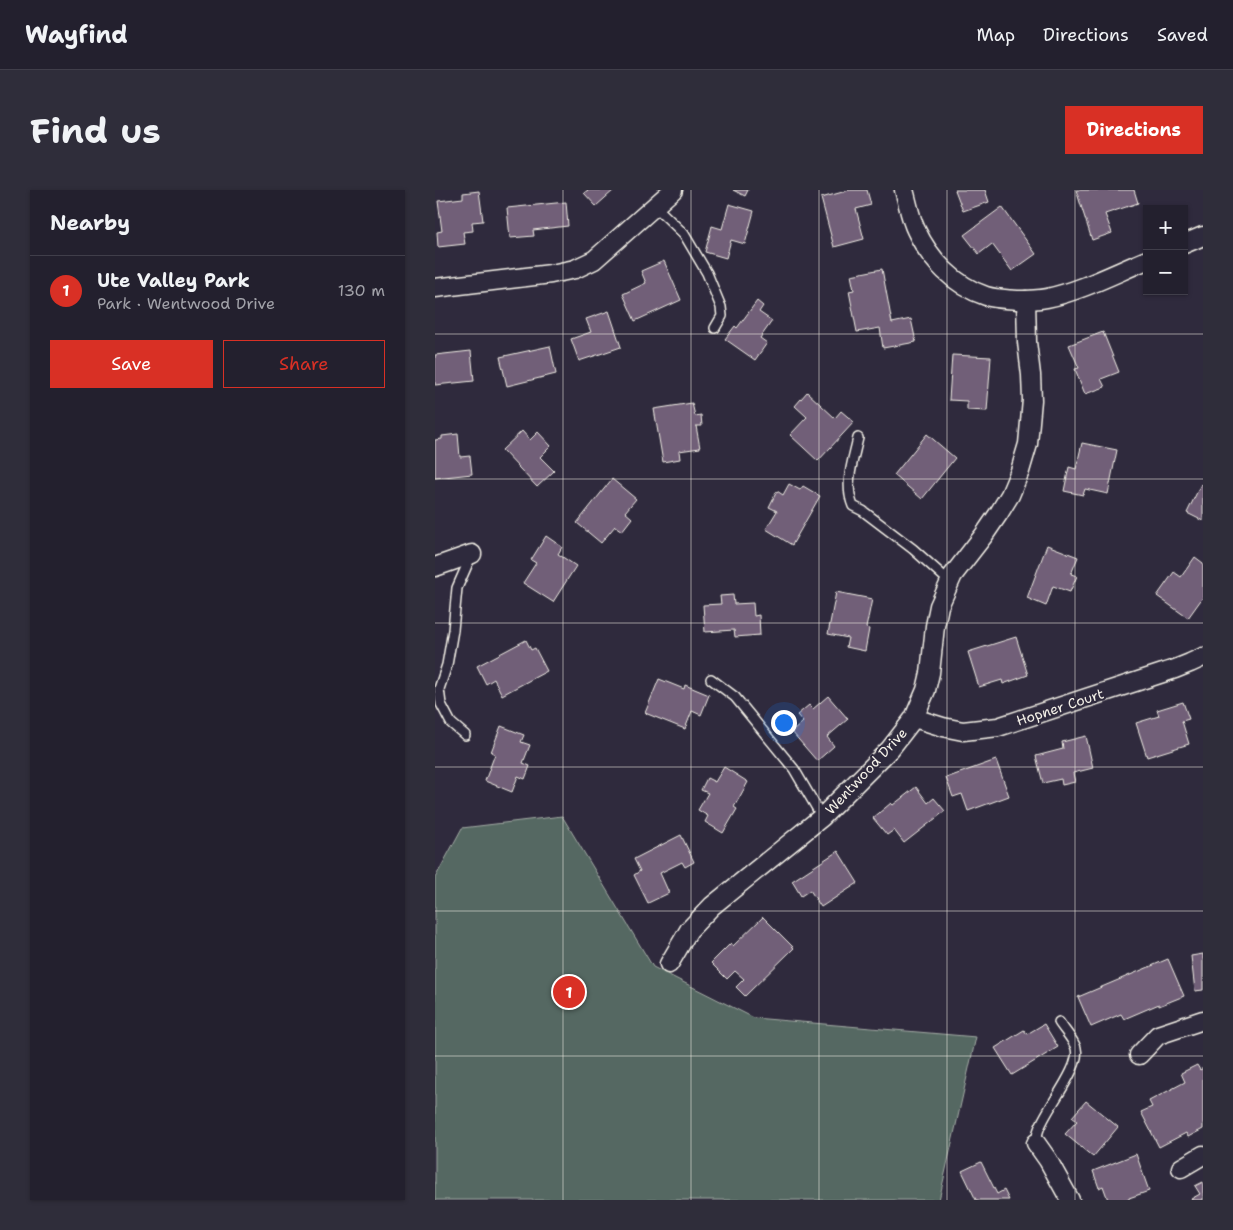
<!DOCTYPE html>
<html lang="en">
<head>
<meta charset="utf-8">
<style>
	:root { --surface:#23202e; --page:#2f2d3a; --text:#f1f3f6; --muted:#a3a3aa; --line:#403e4a; --accent:#d93025 }
	body { margin:0; font-family:"Shantell Sans",sans-serif; background:var(--page); color:var(--text) }
	.controls { position:absolute; right:15px; top:15px; display:grid; overflow:hidden; border-radius:0px; box-shadow:0 1px 4px #0004 }
	.controls button { width:45px; height:45px; display:grid; place-items:center; padding:0; border:0; border-bottom:1px solid var(--line); background:var(--surface); color:var(--text); font:25px sans-serif }
	.you { position:absolute; left:348px; top:532px; width:18px; height:18px; margin:-12px; border:4px solid #fff; border-radius:50%; background:#1a73e8; box-shadow:0 0 0 8px #1a73e833 }
	.badge { display:grid; place-items:center; width:32px; height:32px; border-radius:50%; background:var(--accent); color:#fff; font-size:16px; font-weight:700 }
	.pin { position:absolute; translate:-50% -50%; border:2px solid #fff; box-shadow:0 1px 5px #0006 }
	.list { margin:0; padding:0; list-style:none }
	h2 { display:flex; justify-content:space-between; align-items:center; height:65px; margin:0; padding:0 20px; font-size:21px }
	h2 small { font-size:16px; font-weight:400; color:var(--muted) }
	.list li { display:grid; grid-template-columns:32px 1fr auto; gap:15px; align-items:center; box-sizing:border-box; height:70px; padding:0 20px; border-top:1px solid var(--line) }
	.list b { display:block; font-size:19px; white-space:nowrap }
	.list p { margin:0; font-size:16px; white-space:nowrap; color:var(--muted) }
	.list em { font-size:16px; font-style:normal; color:var(--muted) }
	.actions { display:flex; gap:10px; padding:15px 20px }
	.actions a { flex:1; padding:11px 0; border:1px solid var(--accent); border-radius:0px; text-align:center; font-size:18px; color:var(--accent) }
	.actions .main { background:var(--accent); color:#fff }
	.map { position:relative; flex:none; width:768px; height:1010px; overflow:hidden; border-radius:0px }
	header { display:flex; align-items:center; gap:30px; box-sizing:border-box; height:70px; padding:0 25px; background:var(--surface); border-bottom:1px solid var(--line) }
	header strong { font-size:24px }
	nav { display:flex; gap:28px; margin-inline-start:auto; font-size:18px }
	.intro { display:flex; align-items:center; justify-content:space-between; box-sizing:border-box; height:120px; padding:0 30px }
	h1 { margin:0; font-size:35px }
	.button { padding:12px 22px; border-radius:0px; background:var(--accent); color:#fff; font-size:18px; font-weight:700 }
	main { display:flex; gap:30px; padding:0 30px }
	aside { flex:1; background:var(--surface); border-radius:0px; box-shadow:0 1px 4px #0004 }
	.map>svg:first-child { display:block }
	.green { fill:#546862; stroke:#a4aca5 }
	.building { fill:#715e78; stroke:#f4f1e8 }
	.lines { fill:none; stroke-linecap:round; stroke-linejoin:round }
	.lane-casing { stroke:#f4f1e8; stroke-width:12 }
	.street-casing { stroke:#f4f1e8; stroke-width:21 }
	.lane { stroke:#2f2a3d; stroke-width:9 }
	.street { stroke:#2f2a3d; stroke-width:18 }
	.grid { fill:none; stroke:#f4f1e8; stroke-width:1; stroke-opacity:0.55 }
	.labels { text-anchor:middle; stroke-width:4; stroke-linejoin:round; paint-order:stroke }
	.street-label { font-size:14px; fill:#f4f1e8; stroke:#2f2a3d }
</style>
</head>
<body>
<header>
<strong>Wayfind</strong>
<nav><a>Map</a><a>Directions</a><a>Saved</a></nav>
</header>
<div class="intro"><h1>Find us</h1><a class="button">Directions</a></div>
<main>
<aside>
<h2>Nearby<small></small></h2>
<ul class="list">
<li><span class="badge">1</span><div><b>Ute Valley Park</b><p>Park · Wentwood Drive</p></div><em>130 m</em></li>
</ul>
<div class="actions"><a class="main">Save</a><a>Share</a></div>
</aside>
<div class="map">
<svg width="768" height="1010" viewBox="0 0 768 1010">
	<rect width="100%" height="100%" fill="#2f2a3d"/>
	<filter id="ink" filterUnits="userSpaceOnUse"><feTurbulence type="fractalNoise" baseFrequency=".02" numOctaves="2"/><feDisplacementMap in="SourceGraphic" scale="10" xChannelSelector="R" yChannelSelector="G"/><feConvolveMatrix kernelMatrix="1 2 1 2 8 2 1 2 1" color-interpolation-filters="sRGB"/></filter>
	<g filter="url(#ink)">
		<path class="green" d="M127,626L218,777L319,828L541,847L504,1010H0V688L27,638Z"/>
		<g class="building">
			<path d="M153,0H179L161,16L149,3Z"/>
			<path d="M298,0H313L310,6Z"/>
			<path d="M415,0H432L436,15L421,19L429,49L399,57L386,8Z"/>
			<path d="M520,0H550L554,12L528,21Z"/>
			<path d="M641,0H699L703,13L670,24L677,43L657,50Z"/>
			<path d="M44,1L48,31L37,32L38,41L28,42L30,54L3,57L2,42L7,41L3,11L28,8V3Z"/>
			<path d="M131,12L133,36L98,40L99,46L75,48L72,18Z"/>
			<path d="M294,14L319,21L310,54L296,50L291,68L270,62L277,36L287,39Z"/>
			<path d="M567,17L601,64L577,81L557,54L544,64L529,45Z"/>
			<path d="M229,71L246,110L200,131L188,104L211,93L206,81Z"/>
			<path d="M447,79L457,133L476,129L481,152L448,158L445,138L422,142L414,101L419,100L416,85Z"/>
			<path d="M322,111L328,116L324,122L337,131L325,148L332,153L320,170L290,149L300,136L302,138Z"/>
			<path d="M174,121L186,157L144,171L136,149L156,142L151,129Z"/>
			<path d="M668,142L684,182L666,189L670,197L650,204L640,179L644,178L634,155Z"/>
			<path d="M115,156L121,184L72,196L65,167Z"/>
			<path d="M36,161L39,191L0,195V165Z"/>
			<path d="M517,165L556,167L552,221L532,220V211L514,210Z"/>
			<path d="M372,202L400,228L406,221L419,232L383,271L355,245L372,227L360,216Z"/>
			<path d="M257,213L260,226L266,225L267,236H261L265,258L244,261L245,269L228,272L219,219Z"/>
			<path d="M87,241L95,250L103,242L116,256L105,267L119,281L102,297L67,260Z"/>
			<path d="M23,244L25,267L35,266L37,284L0,288V250L7,249V246Z"/>
			<path d="M492,244L520,268L487,309L459,285Z"/>
			<path d="M647,253L682,260L673,304L650,299L648,305L629,301L634,277L641,279Z"/>
			<path d="M177,289L201,309L190,322L197,328L187,341L180,336L166,353L142,333Z"/>
			<path d="M354,294L365,300L368,296L385,306L357,355L331,339L342,321L334,317L342,301L348,305Z"/>
			<path d="M766,294L768,296V331L752,323Z"/>
			<path d="M111,346L127,357L123,364L141,376L118,412L88,393L101,373L96,370Z"/>
			<path d="M612,355L643,367L636,384L642,386L635,402L618,396L611,416L592,408Z"/>
			<path d="M760,367L768,373V407L753,428L722,406L739,382L746,387Z"/>
			<path d="M401,402L437,409L431,438L434,439L430,461L411,457L413,448L393,444Z"/>
			<path d="M298,405L299,414L318,413L319,426L324,425L325,445L300,447L299,440L270,442L268,415L286,414L285,406Z"/>
			<path d="M581,447L593,485L568,494L567,490L544,497L533,462Z"/>
			<path d="M91,450L96,460L100,458L112,481L67,505L59,489L51,494L42,476Z"/>
			<path d="M224,489L249,499L250,495L274,505L266,525L257,521L250,539L210,523Z"/>
			<path d="M393,506L413,529L392,547L399,556L382,571L357,542L368,532L362,525L374,515L378,519Z"/>
			<path d="M748,512L754,529L747,531L754,554L712,567L701,533L724,526L722,520Z"/>
			<path d="M66,536L89,545L86,552L95,555L88,573L95,576L90,589L83,586L77,602L50,591L60,564L56,562Z"/>
			<path d="M651,546L658,578L638,583L640,592L627,595L626,589L608,593L601,566L628,559L627,552Z"/>
			<path d="M561,570L574,606L533,621L527,604L518,607L511,588Z"/>
			<path d="M289,577L313,592L299,617L302,619L288,643L270,632L273,626L263,620L273,603L266,600L272,588L280,592Z"/>
			<path d="M481,597L493,613L499,608L510,621L469,653L459,640L452,645L438,628L456,613L458,615Z"/>
			<path d="M246,645L259,672L250,677L247,672L225,683L234,703L213,713L199,685L205,681L199,669Z"/>
			<path d="M403,661L423,693L386,717L375,700L366,706L357,691Z"/>
			<path d="M328,727L359,758L310,806L301,797L309,789L300,781L292,789L276,773L296,753L298,756Z"/>
			<path d="M768,764V800L760,801L756,766Z"/>
			<path d="M733,769L749,806L724,816V814L689,829L686,824L656,837L643,807Z"/>
			<path d="M609,834L623,857L577,885L560,858L589,840L592,844Z"/>
			<path d="M762,875L765,880L768,878V939L753,947L751,943L724,957L706,922L717,917L714,911L750,892L746,883Z"/>
			<path d="M651,911L683,937L658,967L630,944L642,931L637,927Z"/>
			<path d="M701,964L714,1001L694,1008V1010H673L668,996L664,998L658,981Z"/>
			<path d="M546,972L562,1004L569,1000L574,1010H541L527,981Z"/>
			<path d="M768,992V1010H756V1009L765,1004L760,996Z"/>
		</g>
		<g class="lines">
			<defs>
				<g id="lane">
					<path d="M220,16L249,44L272,83L286,117L287,126L280,138"/>
					<path d="M423,248C418,271 409,294 418,316L428,321L478,359L515,392"/>
					<path d="M276,489L300,507L359,579L387,627"/>
					<path d="M30,545L16,533L6,514L4,499L12,475L18,440L22,398L37,364"/>
					<path d="M601,953C602,950 602,945 603,942C609,920 647,878 641,858C638,849 629,840 624,832"/>
				</g>
				<g id="street">
					<path d="M469,0C473,13 475,28 481,40C495,70 520,96 551,106C561,109 572,109 582,110C591,110 602,110 612,108C646,101 680,83 712,70"/>
					<path d="M749,54L768,46"/>
					<path d="M0,98L116,84L140,79L159,70L238,0"/>
					<path d="M0,377L37,364"/>
					<path d="M479,528L508,537L528,541L563,537L740,479L755,473L768,467"/>
					<path d="M234,774L254,740L277,716L387,627L455,559L479,528L491,500L495,483L500,436L504,416L518,385L549,345L564,323L575,305L585,281L593,254L597,210L596,185L592,152L591,110"/>
					<path d="M704,865L723,845L768,830"/>
					<path d="M601,953L613,970L635,1010"/>
					<path d="M746,978L768,965"/>
				</g>
			</defs>
			<use href="#lane" class="lane-casing"/>
			<use href="#street" class="street-casing"/>
			<use href="#lane" class="lane"/>
			<use href="#street" class="street"/>
		</g>
	</g>
	<path class="grid" d="M128,0V1010M256,0V1010M384,0V1010M512,0V1010M640,0V1010M0,144H768M0,289H768M0,433H768M0,577H768M0,721H768M0,866H768"/>
	<g class="labels">
		<g class="street-label">
			<text transform="translate(625 517) rotate(-18)" y="5">Hopner Court</text>
			<text transform="translate(431 581) rotate(-47)" y="5">Wentwood Drive</text>
		</g>
	</g>
</svg>
<div class="controls">
<button>+</button>
<button>−</button>
</div>
<div class="you"></div>
<div class="pin badge" style="left:134px;top:802px">1</div>
</div>
</main>
</body>
</html>
